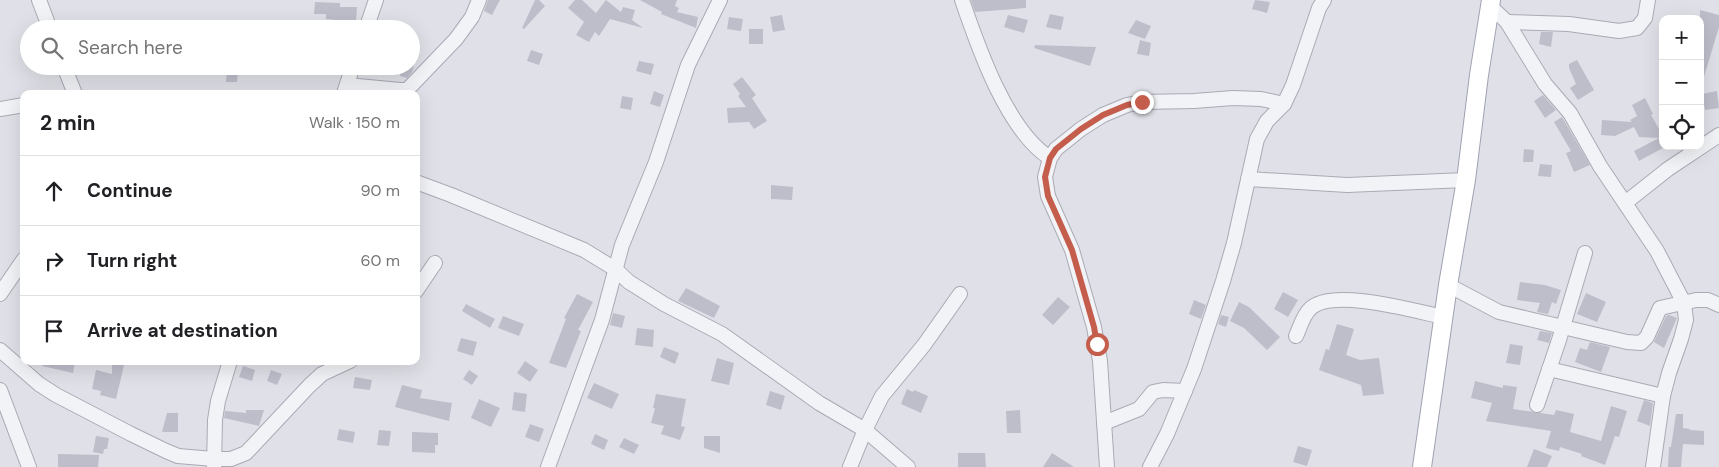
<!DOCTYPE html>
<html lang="en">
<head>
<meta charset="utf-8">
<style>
	:root { --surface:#fff; --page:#f2f2f2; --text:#202124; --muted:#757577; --line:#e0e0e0 }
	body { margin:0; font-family:"DM Sans",sans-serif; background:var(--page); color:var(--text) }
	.controls { position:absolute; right:15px; top:15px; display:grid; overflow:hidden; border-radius:10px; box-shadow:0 5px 20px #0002 }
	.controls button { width:45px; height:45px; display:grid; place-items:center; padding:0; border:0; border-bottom:1px solid var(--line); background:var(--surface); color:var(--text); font:25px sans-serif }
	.stop { position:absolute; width:15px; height:15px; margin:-11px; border:4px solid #c55d4c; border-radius:50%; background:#fff }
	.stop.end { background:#c55d4c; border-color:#fff; box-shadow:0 1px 5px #0008 }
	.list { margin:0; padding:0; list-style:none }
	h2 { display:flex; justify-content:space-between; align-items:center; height:65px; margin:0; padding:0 20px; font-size:21px }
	h2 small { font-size:16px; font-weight:400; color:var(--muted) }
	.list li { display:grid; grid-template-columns:32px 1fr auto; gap:15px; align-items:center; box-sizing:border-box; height:70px; padding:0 20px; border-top:1px solid var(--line) }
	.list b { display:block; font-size:19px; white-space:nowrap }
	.list em { font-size:16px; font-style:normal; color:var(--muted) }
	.icon { flex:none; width:28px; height:28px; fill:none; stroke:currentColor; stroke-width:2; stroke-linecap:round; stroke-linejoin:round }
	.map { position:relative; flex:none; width:1719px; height:467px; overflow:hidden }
	.search { position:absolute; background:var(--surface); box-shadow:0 5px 20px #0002; left:20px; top:20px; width:400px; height:55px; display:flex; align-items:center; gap:12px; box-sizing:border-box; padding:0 18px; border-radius:28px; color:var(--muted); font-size:19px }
	.panel { position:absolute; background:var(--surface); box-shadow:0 5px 20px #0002; left:20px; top:90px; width:400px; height:275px; border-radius:10px }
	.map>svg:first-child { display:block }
	.building { fill:#bdbeca }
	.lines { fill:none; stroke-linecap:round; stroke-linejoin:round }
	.minor-casing { stroke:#a9aab5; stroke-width:16 }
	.major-casing { stroke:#a0a2b3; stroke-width:20 }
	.minor { stroke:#f2f3f6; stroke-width:14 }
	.major { stroke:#fff; stroke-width:18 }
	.route { stroke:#c55d4c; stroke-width:6 }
</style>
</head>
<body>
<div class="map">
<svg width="1719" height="467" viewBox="0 0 1719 467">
	<rect width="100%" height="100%" fill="#e0e1e8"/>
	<g class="building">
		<path d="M488,0H500L492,15L484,11Z"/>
		<path d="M535,0H539L545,6L524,29L522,28Z"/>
		<path d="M575,0H582L596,13L606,0L621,12L623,7L635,10L632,20L643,28L610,19L599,36L595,32L589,42L576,35L584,22L568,8Z"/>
		<path d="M640,0H677L675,6L679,8L677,12L698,17L696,28L661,14L662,12Z"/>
		<path d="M971,0H1026V8L975,12Z"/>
		<path d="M1255,0L1270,2L1267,13L1252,9Z"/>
		<path d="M315,2L340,3V7H357L356,22L326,19V14H314Z"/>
		<path d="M1700,10L1719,15V27L1703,80L1700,79Z"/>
		<path d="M1050,14L1064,17L1061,30L1046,27Z"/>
		<path d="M782,15L785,30L773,32L770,17Z"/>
		<path d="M1008,15L1028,20L1024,33L1004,27Z"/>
		<path d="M729,17L743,19L741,31L727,29Z"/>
		<path d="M1136,20L1151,26L1145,39L1128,33Z"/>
		<rect x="749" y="29" width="14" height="15"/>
		<path d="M1541,32H1553L1551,47L1539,44Z"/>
		<path d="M1140,40L1151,43L1149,56L1137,54Z"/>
		<path d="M1035,45L1096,47L1090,66L1034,48Z"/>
		<path d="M531,50L543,54L539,65L527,61Z"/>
		<path d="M1577,60L1594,90L1578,100L1570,88L1576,84L1569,68V64Z"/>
		<path d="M639,61L654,64L651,75L636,71Z"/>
		<path d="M402,66H414L412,72L407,78L400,76Z"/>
		<path d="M227,71L238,72L237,82H226Z"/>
		<path d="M742,77L756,95L752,98L767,121L754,129L749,122L728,123L727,108L746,107L738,96L740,94L733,84Z"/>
		<path d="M654,91L664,95L660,107L650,104Z"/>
		<path d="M1717,91L1719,108L1705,110L1702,94Z"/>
		<path d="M1543,95L1556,110L1545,118L1534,101Z"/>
		<path d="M622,96L633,98L631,110L620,108Z"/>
		<path d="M1645,98L1653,114L1651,115L1663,136V148L1639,161L1634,151L1659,138L1639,137L1634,127L1615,136L1601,135L1602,120L1632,122L1630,120L1637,116L1632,105Z"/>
		<path d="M1562,117L1590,165L1574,172L1566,153L1571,151L1554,122Z"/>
		<path d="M1524,149L1534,150L1533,162H1523Z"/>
		<path d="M1540,164L1552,165L1551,177L1538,176Z"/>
		<path d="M771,185L793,187L792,200L771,199Z"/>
		<path d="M1520,282L1545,285L1561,290L1556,304L1552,302L1548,314L1537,312L1540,303L1517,300Z"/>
		<path d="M686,288L720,306L714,318L678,301Z"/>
		<path d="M1283,292L1298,300L1288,317L1274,309Z"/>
		<path d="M1586,293L1606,302L1597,322L1577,314Z"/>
		<path d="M577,294L593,302L578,330L581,331L566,368L549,363L566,319L564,318Z"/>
		<path d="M1058,297L1070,307L1053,325L1042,315Z"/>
		<path d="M1194,300L1206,305L1201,319L1189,314Z"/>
		<path d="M1239,302L1249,307L1280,337L1267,350L1244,328L1230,321Z"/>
		<path d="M466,304L495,319L490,328L462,311Z"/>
		<path d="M613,313L625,316L622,328L610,325Z"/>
		<path d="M1221,315L1229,317L1226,327L1218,324Z"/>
		<path d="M1669,315L1677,318L1664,348L1654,342L1666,316Z"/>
		<path d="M503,316L524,324L519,336L498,328Z"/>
		<path d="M1337,324L1354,329L1346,355L1360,360L1379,358L1384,394L1363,396L1361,385L1319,370L1326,349L1329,350Z"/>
		<path d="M637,328L654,330L653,347L635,345Z"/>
		<path d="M1540,331L1552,333L1549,343L1537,340Z"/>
		<path d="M461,338L477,342L473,356L457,351Z"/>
		<path d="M1590,342L1610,347L1601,372L1575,362L1580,348L1587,350Z"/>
		<path d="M1510,344L1523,346L1520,365L1506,363Z"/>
		<path d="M664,347L679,353L675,364L660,357Z"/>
		<path d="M717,358L734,363L729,385L711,381Z"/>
		<path d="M43,361H75L73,373L42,366Z"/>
		<path d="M112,361H125L116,399L100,395L101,391L92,389L96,370L112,374Z"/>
		<path d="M525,361L538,370L530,382L517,373Z"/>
		<path d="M243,366L255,370L252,381L239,377Z"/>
		<path d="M271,370L282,374L277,385L267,381Z"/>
		<path d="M469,370L478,376L472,385L463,379Z"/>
		<path d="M355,377L372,380L370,390L353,388Z"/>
		<path d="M1475,381L1503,388V385L1517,387L1513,409L1554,415L1556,410L1574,414L1570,432L1601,441L1611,406L1627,411L1619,437L1615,436L1605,465L1581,456L1582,454L1560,447L1559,451L1546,448L1551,431L1486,421L1492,403L1471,398Z"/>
		<path d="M594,383L619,394L612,409L587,398Z"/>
		<path d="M402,385L422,390L420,398L452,403L449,421L395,407Z"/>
		<path d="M907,389L913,392L914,390L928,396L921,413L901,404Z"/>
		<path d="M770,391L785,396L781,410L766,405Z"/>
		<path d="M514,392L527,394L525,412L512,410Z"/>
		<path d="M656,394L686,399L681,426L685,427L680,440L661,434L664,426L651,423L655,408H653Z"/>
		<path d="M479,399L500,408L491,427L471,418Z"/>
		<path d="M1644,400L1653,403L1650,426L1637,421Z"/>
		<path d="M246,410H264L259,426L224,418L225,411L246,413Z"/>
		<path d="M1020,410L1021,433H1007L1006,411Z"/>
		<path d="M167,413H178V432H162Z"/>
		<path d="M1676,414H1683V428L1690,429V430L1704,431V445L1683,444L1681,467H1668L1669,447H1671Z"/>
		<path d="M530,424L544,429L539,442L525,437Z"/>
		<path d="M339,429L355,432L353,443L337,440Z"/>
		<path d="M379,430L391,431L389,446L377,445Z"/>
		<path d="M412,432L438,433V445H435V453L412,452Z"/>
		<path d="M595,434L608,440L604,450L591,444Z"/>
		<path d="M96,436L109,438L107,449H104L103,454L93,452Z"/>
		<path d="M704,436H720V453L704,448Z"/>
		<path d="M624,438L639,445L634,454L619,447Z"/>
		<path d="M1298,446L1312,450L1307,466L1293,462Z"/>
		<path d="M1534,449L1552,456L1547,467H1527Z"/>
		<path d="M958,453H985L986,467H958Z"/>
		<path d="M1052,453L1074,467H1043Z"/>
		<path d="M58,454L99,455L98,467H58Z"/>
	</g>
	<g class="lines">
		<defs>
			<g id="minor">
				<path d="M39,0L50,29"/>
				<path d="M962,0C978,47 1007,131 1050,158"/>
				<path d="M1490,6L1507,22L1545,84L1570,113L1600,166L1657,251L1684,303L1686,320L1681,339L1669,373L1663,396L1653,467"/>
				<path d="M1507,22L1569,24L1619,31L1637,28L1645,18L1648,0"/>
				<path d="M366,29L376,0"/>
				<path d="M64,66L75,94"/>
				<path d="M347,85L400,90H407L456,39L472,17L479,0"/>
				<path d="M344,93L353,66"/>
				<path d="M0,109L24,105"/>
				<path d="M1248,179L1347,185L1466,180"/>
				<path d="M416,182L451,195L584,250L615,269L629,282L664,304L722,334L819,403L865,430L908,467"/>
				<path d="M1625,203L1668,169L1719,135"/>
				<path d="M1448,285L1499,312L1627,342L1641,343L1647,337L1660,308L1696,300H1708L1719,305"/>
				<path d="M416,291L435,263"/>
				<path d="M0,294L24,259"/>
				<path d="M1296,336C1300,328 1303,315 1310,309C1331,287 1415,311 1443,317"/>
				<path d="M0,350L39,384L56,395L131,434L166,451L178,456L214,459H231L246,453L309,386L322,374L350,361"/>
				<path d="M1549,369L1663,396"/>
				<path d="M0,390L29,467"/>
				<path d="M1537,405L1559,340L1585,253"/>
				<path d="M1104,423L1139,409L1153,392L1163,390L1185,391"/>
				<path d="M214,467L215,420L218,401L230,361"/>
				<path d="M548,467L602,320L622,245L656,162L688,65L720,0"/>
				<path d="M850,467L865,430L882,396L924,345L960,294"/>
				<path d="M1107,467L1100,361L1094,327L1072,250L1048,196L1045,177L1050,158L1056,149L1081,129L1103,115L1127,105L1142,102L1194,101L1233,98L1261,99L1284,104"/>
				<path d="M1150,467L1167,434L1194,369L1223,281L1234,243L1257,139L1267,121L1284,104L1293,85L1319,8L1324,0"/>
			</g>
			<path id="major" d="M1422,467L1448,285L1466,180L1479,75L1491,0"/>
		</defs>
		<use href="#minor" class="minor-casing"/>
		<use href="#major" class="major-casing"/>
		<use href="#minor" class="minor"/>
		<use href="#major" class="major"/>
	</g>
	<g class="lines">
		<path class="route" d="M1097,344L1094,327L1072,250L1048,196L1045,177L1050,158L1056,149L1081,129L1103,115L1127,105L1142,102"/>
	</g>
</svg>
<div class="controls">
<button>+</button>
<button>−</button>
<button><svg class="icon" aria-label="locate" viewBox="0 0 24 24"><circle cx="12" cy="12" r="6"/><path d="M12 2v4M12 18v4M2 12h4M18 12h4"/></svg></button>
</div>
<div class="stop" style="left:1097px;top:344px"></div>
<div class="stop end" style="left:1142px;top:102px"></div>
<div class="search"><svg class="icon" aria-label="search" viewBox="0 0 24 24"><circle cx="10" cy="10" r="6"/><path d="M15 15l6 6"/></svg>Search here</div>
<section class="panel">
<h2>2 min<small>Walk · 150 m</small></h2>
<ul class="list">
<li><svg class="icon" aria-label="ahead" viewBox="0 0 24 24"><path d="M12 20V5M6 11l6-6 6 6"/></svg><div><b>Continue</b></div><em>90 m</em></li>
<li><svg class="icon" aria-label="right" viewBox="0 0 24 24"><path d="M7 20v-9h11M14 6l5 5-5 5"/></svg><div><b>Turn right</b></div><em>60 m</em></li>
<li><svg class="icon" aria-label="arrive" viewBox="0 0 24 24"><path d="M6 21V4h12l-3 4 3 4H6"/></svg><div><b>Arrive at destination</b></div></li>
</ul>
</section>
</div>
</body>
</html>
